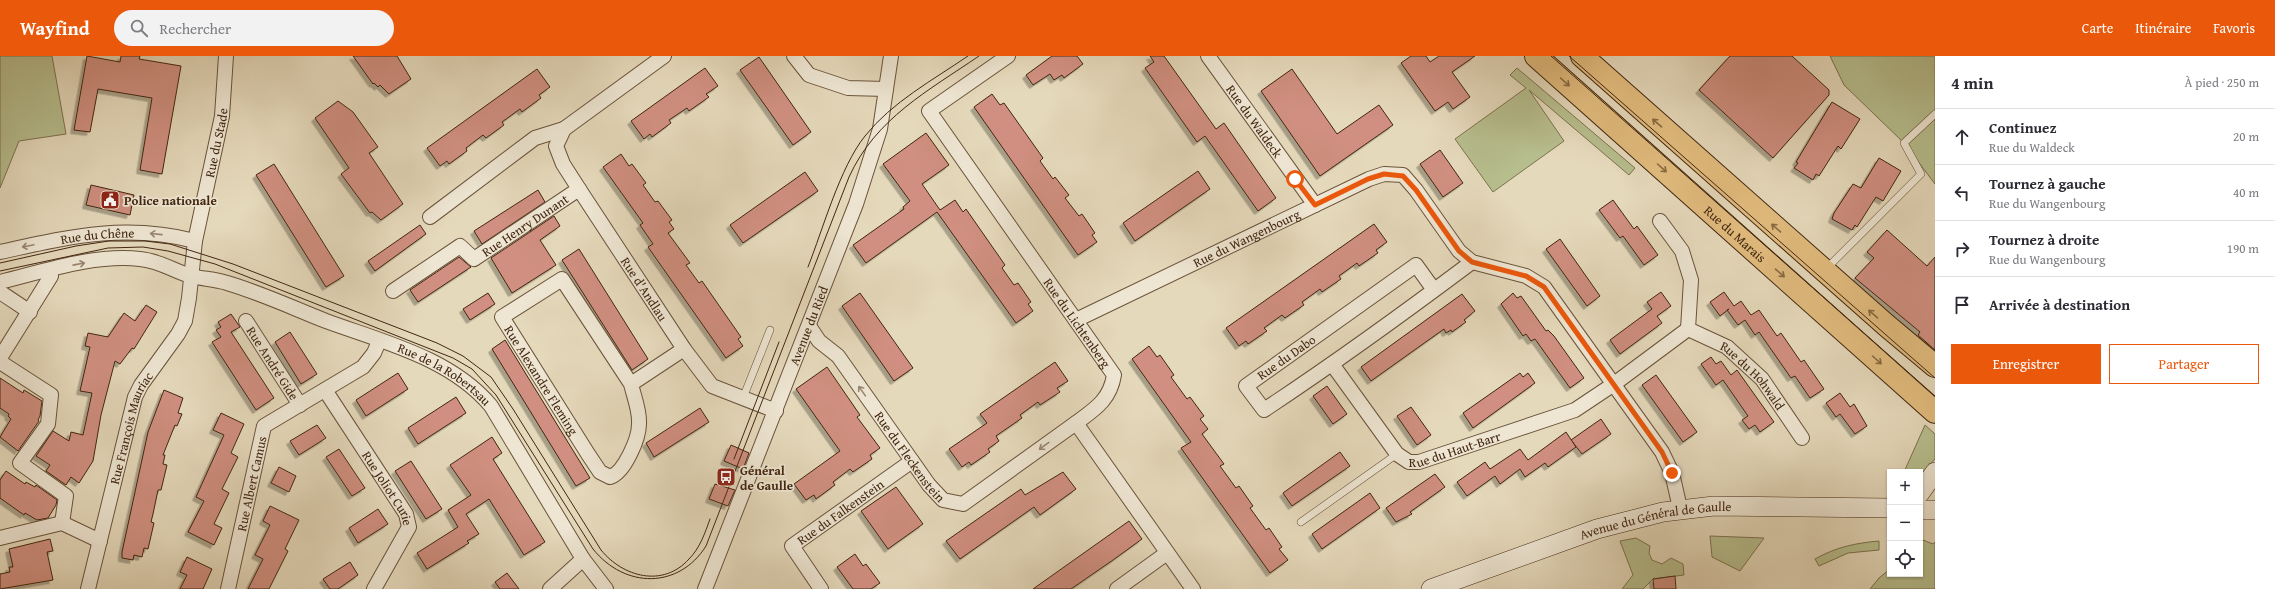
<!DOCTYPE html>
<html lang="fr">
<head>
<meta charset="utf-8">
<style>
	:root { --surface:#fff; --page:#f2f2f3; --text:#2b2b33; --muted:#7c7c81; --line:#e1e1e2; --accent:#ea580c }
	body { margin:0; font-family:"Gentium Book Plus",serif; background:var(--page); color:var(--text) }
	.controls { position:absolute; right:12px; bottom:12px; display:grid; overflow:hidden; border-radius:0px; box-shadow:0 1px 3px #0004 }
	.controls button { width:36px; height:36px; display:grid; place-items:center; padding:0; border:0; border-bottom:1px solid var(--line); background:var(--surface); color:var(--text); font:20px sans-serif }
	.stop { position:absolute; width:12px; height:12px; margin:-9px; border:3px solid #ea580c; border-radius:50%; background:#fff }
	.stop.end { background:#ea580c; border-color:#fff; box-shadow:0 1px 4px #0008 }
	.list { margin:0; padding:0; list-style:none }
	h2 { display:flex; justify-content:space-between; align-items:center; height:52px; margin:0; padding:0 16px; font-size:17px }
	h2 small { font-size:13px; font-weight:400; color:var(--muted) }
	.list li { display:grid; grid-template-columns:26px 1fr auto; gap:12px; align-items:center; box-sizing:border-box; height:56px; padding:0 16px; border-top:1px solid var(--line) }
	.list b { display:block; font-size:15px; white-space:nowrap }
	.list p { margin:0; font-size:13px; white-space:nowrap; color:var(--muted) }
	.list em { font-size:13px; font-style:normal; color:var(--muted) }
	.actions { display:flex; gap:8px; padding:12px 16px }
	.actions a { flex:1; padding:9px 0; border:1px solid var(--accent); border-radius:0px; text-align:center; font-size:14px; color:var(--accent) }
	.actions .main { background:var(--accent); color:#fff }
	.icon { flex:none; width:22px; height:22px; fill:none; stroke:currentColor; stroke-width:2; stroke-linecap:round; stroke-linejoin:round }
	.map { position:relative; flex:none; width:1935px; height:533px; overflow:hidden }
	header { display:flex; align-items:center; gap:24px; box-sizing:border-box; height:56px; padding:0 20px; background:var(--accent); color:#fff }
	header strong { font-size:19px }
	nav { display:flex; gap:22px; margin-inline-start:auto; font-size:14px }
	.search { width:280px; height:36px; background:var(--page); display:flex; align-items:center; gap:10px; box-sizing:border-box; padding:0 14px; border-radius:22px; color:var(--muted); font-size:15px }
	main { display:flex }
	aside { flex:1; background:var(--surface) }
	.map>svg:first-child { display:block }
	.green { fill:#b7be8e; stroke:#7c724f }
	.building { fill:#d08f80; stroke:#412610; filter:url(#shadow) }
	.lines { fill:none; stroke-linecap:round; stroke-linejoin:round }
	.lane-casing { stroke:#6a533b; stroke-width:8 }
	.street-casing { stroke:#6a533b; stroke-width:16 }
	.secondary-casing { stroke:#412610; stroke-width:20 }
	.primary-casing { stroke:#412610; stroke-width:24 }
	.lane { stroke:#eee6d3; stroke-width:7 }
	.street { stroke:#eee6d3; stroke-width:14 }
	.secondary { stroke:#eee6d3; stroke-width:19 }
	.primary { stroke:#e2bc7e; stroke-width:22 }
	.tram { stroke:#412610; stroke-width:1 }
	.oneway { stroke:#896a42 }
	.oneway2 { stroke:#988672 }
	.route { stroke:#ea580c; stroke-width:5 }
	.labels { text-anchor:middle; stroke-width:3.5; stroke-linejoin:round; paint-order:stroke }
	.street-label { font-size:13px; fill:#412610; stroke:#eee6d3 }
	.poi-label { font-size:13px; font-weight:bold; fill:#412610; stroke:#eee6d3; text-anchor:start }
</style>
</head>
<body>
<header>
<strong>Wayfind</strong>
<div class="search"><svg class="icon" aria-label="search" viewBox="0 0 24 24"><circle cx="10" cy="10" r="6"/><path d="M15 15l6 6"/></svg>Rechercher</div>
<nav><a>Carte</a><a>Itinéraire</a><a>Favoris</a></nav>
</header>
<main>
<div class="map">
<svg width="1935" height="533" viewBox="0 0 1935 533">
	<defs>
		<filter id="shadow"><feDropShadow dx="-3.5" dy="3.5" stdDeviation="0" flood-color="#0004"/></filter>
	</defs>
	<rect width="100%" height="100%" fill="#e5d9bb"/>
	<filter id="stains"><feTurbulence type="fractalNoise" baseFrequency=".005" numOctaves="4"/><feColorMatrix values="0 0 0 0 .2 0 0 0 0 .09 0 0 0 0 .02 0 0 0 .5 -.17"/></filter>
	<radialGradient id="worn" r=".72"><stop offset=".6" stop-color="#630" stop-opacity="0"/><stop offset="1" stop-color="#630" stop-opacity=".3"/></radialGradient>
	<g class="green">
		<path d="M0,0H52L66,78L19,85L0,132Z"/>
		<path d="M1830,0H1935V128L1904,87L1844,29Z"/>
		<path d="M1517,12L1635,112L1629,119L1529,34L1564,85L1493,136L1455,83L1526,32L1510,19Z"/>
		<path d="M1925,369L1935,378V403L1920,420V416H1904Z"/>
		<path d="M1710,480L1764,482L1740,515L1712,501Z"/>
		<path d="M1636,482L1650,490L1649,497L1652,504L1662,508L1671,502L1683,508L1684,519L1653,523L1643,533H1622L1633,519L1620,485Z"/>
		<path d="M1923,484L1933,488L1935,486V533H1870L1879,522L1890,513V518H1920V491Z"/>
		<path d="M1879,485V494L1848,497L1819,510L1815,503C1836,491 1856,487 1879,485Z"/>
	</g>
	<g class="building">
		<path d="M87,0L120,6L121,0H140L139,3L181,10L162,118L140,114L152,42L98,33L90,76L74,74Z"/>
		<path d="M353,0H397L411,23L389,38L380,29L378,31L374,27L373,28Z"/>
		<path d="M1052,0H1077L1083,8L1064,22L1062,19L1054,24L1050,18L1033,29L1026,19Z"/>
		<path d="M1150,0H1164L1216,73L1224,67L1276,142L1258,155L1205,80L1197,86L1145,12L1154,6Z"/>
		<path d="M1411,0H1426L1430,6L1439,0H1475L1452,16L1470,41L1453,53L1448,46L1435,55L1401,7Z"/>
		<path d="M1730,0H1792L1829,34V39L1773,102L1699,34Z"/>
		<path d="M759,1L811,76L793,89L740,14Z"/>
		<path d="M705,12L718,30L706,38L709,41L689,55L687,52L669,64L671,67L652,81L650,78L644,83L631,65Z"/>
		<path d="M537,13L550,31L539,39L541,42L522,56L520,53L502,66L504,69L486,82L483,79L466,92L467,95L449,108L447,105L440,110L427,92Z"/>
		<path d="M1292,13L1337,78L1379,49L1393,69L1320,120L1261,35Z"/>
		<path d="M992,38L1000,49L1004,47L1043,102L1040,105L1053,123L1055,121L1069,139L1065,142L1079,160L1082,158L1095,177L1092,179L1097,186L1078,199L974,51Z"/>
		<path d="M338,45L353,56L378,91L369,97L403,148L381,164L372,156L370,157L341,118L349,112L315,62Z"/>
		<path d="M1832,46L1860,63L1841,93L1838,90L1819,120L1816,118L1813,124L1794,112L1798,107L1796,106Z"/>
		<path d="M926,77L949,109L922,128L940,154L955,144L963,156L966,153L1005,209L1002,212L1014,229L1018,227L1031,246L1028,248L1033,255L1016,267L937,156L866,207L853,189L904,153L903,151L910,145L883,108Z"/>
		<path d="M1440,94L1463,127L1443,141L1420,108Z"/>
		<path d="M621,98L629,110L632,108L646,127L643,129L655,146L658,145L672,164L669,166L674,173L668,177L690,207L686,209L699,227L702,225L741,281L738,283L743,290L726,302L648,191L653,188L640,169L643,167L603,111Z"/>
		<path d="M1879,102L1901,115L1883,145L1876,141L1857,171L1855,169L1852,174L1832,163L1834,157L1853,128L1861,132Z"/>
		<path d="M274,108L344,220L326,231L256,119Z"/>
		<path d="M1198,115L1210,133L1135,185L1123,167Z"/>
		<path d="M805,116L818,135L743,187L730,169Z"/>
		<path d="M91,129L134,139L130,159L86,149Z"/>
		<path d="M538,134L545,146L482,188L474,175Z"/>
		<path d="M1613,144L1634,173L1637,170L1658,199L1644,209L1623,180L1620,182L1599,154Z"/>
		<path d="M554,160L560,170L540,184L556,209L512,237L491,202Z"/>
		<path d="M1374,168L1387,186L1376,194L1378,197L1359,210L1357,207L1339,220L1341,223L1322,236L1320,233L1302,246L1304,249L1285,262L1282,259L1264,272L1267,275L1248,288L1246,285L1239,290L1226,272Z"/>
		<path d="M420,169L426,178L375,215L368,205Z"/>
		<path d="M1887,174L1927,210L1935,201V294L1918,279L1920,276L1855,222L1874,202L1867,196Z"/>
		<path d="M1560,183L1600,240L1587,250L1546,193Z"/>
		<path d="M579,193L648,303L632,314L562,204Z"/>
		<path d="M459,201L471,211L418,246L410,234Z"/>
		<path d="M1661,236L1671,250L1657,260L1662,267L1620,298L1610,284L1652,253L1647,246Z"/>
		<path d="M1724,236L1734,250L1741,245L1751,259L1759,254L1777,280L1781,277L1801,306L1804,304L1824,333L1810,342L1795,320L1791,322L1759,276L1755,279L1745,264L1738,269L1727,254L1729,253L1720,260L1710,246Z"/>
		<path d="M488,237L495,248L470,264L463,253Z"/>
		<path d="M860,237L913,312L894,325L842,250Z"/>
		<path d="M1513,237L1517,242L1521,240L1546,275L1548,274L1554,280L1584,322L1570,332L1535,283L1531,285L1526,278L1523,280L1501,248Z"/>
		<path d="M1462,238L1475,255L1464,264L1466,266L1452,276L1451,274L1446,277L1444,273L1371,325L1361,311Z"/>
		<path d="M146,249L157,256L134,293L132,292L120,308L115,305L101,359L93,405L79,427L71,421L66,429L46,415L50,409L36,400L53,375L69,385L71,376L83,379L92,337L80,335L90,291L85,290L88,277L108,281L124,257L135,265Z"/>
		<path d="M231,258L240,271L231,276L274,342L256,354L212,286L221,281L216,274L221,271L218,266Z"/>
		<path d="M290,276L317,318L301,328L275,286Z"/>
		<path d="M505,284L590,422L576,430L492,293Z"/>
		<path d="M1149,290L1157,301L1160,299L1174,319L1171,321L1187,343L1190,341L1204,360L1200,363L1208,373L1202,378L1224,408L1220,410L1236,432L1239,430L1253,450L1250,452L1266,474L1269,472L1282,491L1279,493L1288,504L1270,517L1181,392L1191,386L1132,303Z"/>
		<path d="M1711,301L1716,308L1721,305L1731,319L1737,314L1774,366L1760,376L1755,369L1749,373L1742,364L1748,360L1723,324L1716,329L1701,308Z"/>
		<path d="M1055,306L1068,325L1057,332L1060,336L1040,349L1038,346L1020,359L1022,362L996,380L999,385L988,393L990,396L971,409L969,406L962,411L949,393L987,367L980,358Z"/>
		<path d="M827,311L860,359L857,361L880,392L870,399L872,403L853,416L850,413L833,426L835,429L816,443L814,439L806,444L794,428L840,395L796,333Z"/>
		<path d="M398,317L408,333L366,360L356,344Z"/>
		<path d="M1520,317L1523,321L1528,317L1535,327L1473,372L1463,357Z"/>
		<path d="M1656,319L1697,376L1683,386L1642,329Z"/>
		<path d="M0,322L23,337L24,334L42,345L40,360L38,364L39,365L18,395L0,381L11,363L8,360L9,358L0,352Z"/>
		<path d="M1327,330L1347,358L1333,368L1313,340Z"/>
		<path d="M164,334L183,342L178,357L182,358L177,370L175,369L163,399H165L163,408L167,409L161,434H158L153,458L151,466L154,467L148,493L144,492L142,501L134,499L133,504L122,502V496L148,376Z"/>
		<path d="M1840,337L1850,351L1854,348L1867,370L1855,378L1840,358L1836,361L1826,347Z"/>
		<path d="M456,341L466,357L418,388L408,372Z"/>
		<path d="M1411,351L1431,379L1417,389L1397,360Z"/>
		<path d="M700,352L709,366L654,401L646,387Z"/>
		<path d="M221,357L244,368L231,397L238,401L222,433L229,437L214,468L222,472L214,489L188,476L204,445L196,441L224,379L213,374Z"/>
		<path d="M1601,363L1611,378L1582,398L1571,384Z"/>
		<path d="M317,369L326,382L299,399L290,385Z"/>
		<path d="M1566,376L1576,391L1548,411L1545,407L1525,421L1520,413L1500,428L1495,420L1467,440L1457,426L1485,406L1490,413L1520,393L1528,404Z"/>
		<path d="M492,381L502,397L493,403L545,486L524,499L489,443L466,458L479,478L467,485L469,487L427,513L417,497L458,471L448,454L471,439L450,409Z"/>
		<path d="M731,389L749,397L743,413L724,405Z"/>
		<path d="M339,393L365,432L352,440L326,401Z"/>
		<path d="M1340,396L1350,410L1292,450L1283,437Z"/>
		<path d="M411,405L442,453L426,463L395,415Z"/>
		<path d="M279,411L296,420L289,436L271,427Z"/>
		<path d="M6,415L25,428L26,426L35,431L36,429L57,444L56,449L48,462L37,464L25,457L24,459L0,442V424Z"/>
		<path d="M1063,416L1076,433L1040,459L1034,451L960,503L946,485L1021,433L1025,439Z"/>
		<path d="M1435,418L1445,431L1410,456L1412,458L1396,466L1386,452Z"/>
		<path d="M715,428L735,434L728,450L709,443Z"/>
		<path d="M896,431L923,468L888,493L861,455Z"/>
		<path d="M1370,437L1380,452L1322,493L1312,478Z"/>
		<path d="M270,450L299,464L285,493L288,495L269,533H248L263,503L255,499L270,469L263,465Z"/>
		<path d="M378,453L388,468L358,487L349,472Z"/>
		<path d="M1129,465L1142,483L1113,504L1071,533H1033Z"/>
		<path d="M50,483L53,495L47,496L53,524L0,533V518L10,516L9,511H13L9,493Z"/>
		<path d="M855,498L863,510L866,508L880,527L871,533H853L837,511Z"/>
		<path d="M187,501L212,513L203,533H180L187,519L180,516Z"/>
		<path d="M350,506L358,519L338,533H330L323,523Z"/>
		<path d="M507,517L519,533H500L495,526Z"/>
		<path d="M1675,520L1676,533H1654L1653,523Z"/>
	</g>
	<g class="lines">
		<defs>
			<g id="lane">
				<path d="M1826,213L1921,118L1904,87L1935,58"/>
				<path d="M743,342L770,274"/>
				<path d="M1301,466L1397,398"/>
			</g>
			<g id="street">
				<path id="s1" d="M664,0L564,73L556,90L563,108L579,133L684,293L712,330L776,355"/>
				<path d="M794,0L809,19L848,32L886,33"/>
				<path id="s2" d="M1008,0L929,55L1114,319C1110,344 1095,353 1076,367L1193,533"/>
				<path id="s3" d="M1208,0L1315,149"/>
				<path d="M430,161L535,82L564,73"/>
				<path id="s4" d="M1660,165L1682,195L1691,224L1688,273L1727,291L1762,323L1802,382"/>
				<path id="s5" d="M0,196C69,181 124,167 195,185"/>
				<path id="s6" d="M0,226C45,215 94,198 140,203C161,205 173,215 191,220C203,223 216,223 227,227C261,237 293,252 326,265C383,286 451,302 491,350L583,503L606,533"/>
				<path d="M1434,234L1416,209L1246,330L1264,354C1335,307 1404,257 1472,206"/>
				<path id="s7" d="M393,235L460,190L474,203L579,133"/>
				<path d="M0,236L30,256"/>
				<path id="s8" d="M1076,264L1369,123L1384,118L1403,119L1416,134L1459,195L1472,206L1526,220L1544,231L1662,396L1672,417L1680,452"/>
				<path id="s9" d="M246,265L300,349"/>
				<path id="s10" d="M809,270L819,285L838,300L929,429L943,444L963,448L1076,367"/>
				<path d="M0,302L51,220"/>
				<path d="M0,306L51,339L48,368L20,407L66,440L62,467"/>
				<path id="s11" d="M1332,308L1397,398L1409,406H1419L1575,354L1614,328L1688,273"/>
				<path id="s12" d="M631,328L562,223L502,261L588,398L600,416L610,421C624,417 639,383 639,368C640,355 634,341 631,328L684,293"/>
				<path id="s13" d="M325,334L406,458L409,471L374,533"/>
				<path d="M0,482L62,467L100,485"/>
				<path id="s14" d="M88,533L135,341L141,329L178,278L185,265L189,242L195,185L222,60L226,0"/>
				<path id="s15" d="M228,533L264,370L363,311L374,297L379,285"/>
				<path d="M550,533L583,503"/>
				<path id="s16" d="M705,533L856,148L880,73L891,0"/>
				<path id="s17" d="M821,533L792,490L912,405"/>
				<path d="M1117,533L1167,497"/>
			</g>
			<g id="secondary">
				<path d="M1920,437L1935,416"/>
				<path d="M1920,454H1935"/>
				<path id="s18" d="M1431,533L1597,473L1663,456L1714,450L1890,452"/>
			</g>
			<g id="primary">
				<path id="s19" d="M1536,0L1935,356"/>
				<path d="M1582,0L1886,269L1935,310"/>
			</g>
		</defs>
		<use href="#lane" class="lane-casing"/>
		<use href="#street" class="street-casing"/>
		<use href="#secondary" class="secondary-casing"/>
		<use href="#primary" class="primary-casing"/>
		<use href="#lane" class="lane"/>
		<use href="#street" class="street"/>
		<use href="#secondary" class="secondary"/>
		<use href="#primary" class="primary"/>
		<g class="tram">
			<path d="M1551,0L1935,340"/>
			<path d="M1569,0L1935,322"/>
			<path d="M0,207L76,190L109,185H145L170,188L233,208L437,287L463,300L491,321L513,353L601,494C623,521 663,532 689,503C700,492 705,477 710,463"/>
			<path d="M808,211C823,173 840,111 865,80C892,46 933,24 968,0"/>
			<path d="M0,215L108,192L143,191L168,195L215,208L453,302L472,313L496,339L593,493C625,533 679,533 706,490L849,121C876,62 928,35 979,0"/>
			<path d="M734,403L779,286"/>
		</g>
	</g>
	<defs><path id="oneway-shaft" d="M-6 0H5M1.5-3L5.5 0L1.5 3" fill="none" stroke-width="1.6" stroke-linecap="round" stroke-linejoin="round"/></defs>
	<g class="oneway">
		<use href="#oneway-shaft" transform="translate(1565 26) rotate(42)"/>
		<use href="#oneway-shaft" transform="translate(1657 67) rotate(-139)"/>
		<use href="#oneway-shaft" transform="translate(1662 112) rotate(42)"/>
		<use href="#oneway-shaft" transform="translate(1776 172) rotate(-139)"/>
		<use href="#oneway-shaft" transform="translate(1780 217) rotate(41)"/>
		<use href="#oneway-shaft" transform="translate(1873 258) rotate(-139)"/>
		<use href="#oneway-shaft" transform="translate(1877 304) rotate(42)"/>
	</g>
	<g class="oneway2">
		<use href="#oneway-shaft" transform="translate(156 178) rotate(-174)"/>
		<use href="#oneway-shaft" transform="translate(28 190) rotate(168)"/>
		<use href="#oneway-shaft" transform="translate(79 208) rotate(-11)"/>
		<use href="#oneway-shaft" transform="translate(862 335) rotate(-125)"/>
		<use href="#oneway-shaft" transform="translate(1044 390) rotate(144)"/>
	</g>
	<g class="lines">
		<path class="route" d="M1295,123L1315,149L1368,123L1384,118L1403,120L1416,134L1459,195L1472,206L1526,220L1544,231L1662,396L1672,417"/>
	</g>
	<defs>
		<symbol id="civic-square" viewBox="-11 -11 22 22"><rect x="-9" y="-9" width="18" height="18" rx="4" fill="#8f2418" stroke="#eee6d3"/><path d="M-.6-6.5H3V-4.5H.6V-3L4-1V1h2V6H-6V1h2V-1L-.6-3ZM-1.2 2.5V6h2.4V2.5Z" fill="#fff"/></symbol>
		<symbol id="bus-square" viewBox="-11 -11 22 22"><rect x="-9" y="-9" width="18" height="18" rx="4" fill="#8f2418" stroke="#eee6d3"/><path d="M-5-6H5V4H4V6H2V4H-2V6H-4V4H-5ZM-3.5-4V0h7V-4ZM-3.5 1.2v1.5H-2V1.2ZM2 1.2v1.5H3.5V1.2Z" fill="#fff"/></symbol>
	</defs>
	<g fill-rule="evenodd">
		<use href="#civic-square" x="99" y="133" width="22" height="22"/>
		<use href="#bus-square" x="715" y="410" width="22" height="22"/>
	</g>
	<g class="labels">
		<g class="street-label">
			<text dy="5" stroke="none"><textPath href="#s3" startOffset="80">Rue du Waldeck</textPath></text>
			<text dy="5" stroke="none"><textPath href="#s14" startOffset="470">Rue du Stade</textPath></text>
			<text dy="5" stroke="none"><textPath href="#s7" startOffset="161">Rue Henry Dunant</textPath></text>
			<text dy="5" stroke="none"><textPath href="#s19" startOffset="267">Rue du Marais</textPath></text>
			<text dy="5" stroke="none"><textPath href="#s5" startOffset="99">Rue du Chêne</textPath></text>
			<text dy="5" stroke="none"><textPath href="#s8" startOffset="189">Rue du Wangenbourg</textPath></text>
			<text dy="5" stroke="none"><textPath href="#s1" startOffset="311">Rue d'Andlau</textPath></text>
			<text dy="5" stroke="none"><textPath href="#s2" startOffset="355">Rue du Lichtenberg</textPath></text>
			<text dy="5" stroke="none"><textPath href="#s16" startOffset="283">Avenue du Ried</textPath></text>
			<text transform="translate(1286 301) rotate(-35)" y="5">Rue du Dabo</text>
			<text dy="5" stroke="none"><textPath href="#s9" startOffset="50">Rue André Gide</textPath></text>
			<text dy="5" stroke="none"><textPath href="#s6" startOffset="470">Rue de la Robertsau</textPath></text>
			<text dy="5" stroke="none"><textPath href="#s4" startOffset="198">Rue du Hohwald</textPath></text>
			<text dy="5" stroke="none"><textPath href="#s12" startOffset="271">Rue Alexandre Fleming</textPath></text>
			<text dy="5" stroke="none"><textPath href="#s14" startOffset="167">Rue François Mauriac</textPath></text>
			<text dy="5" stroke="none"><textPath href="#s11" startOffset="173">Rue du Haut-Barr</textPath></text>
			<text dy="5" stroke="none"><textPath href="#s10" startOffset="166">Rue du Fleckenstein</textPath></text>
			<text dy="5" stroke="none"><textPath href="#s15" startOffset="108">Rue Albert Camus</textPath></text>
			<text dy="5" stroke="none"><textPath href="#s13" startOffset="117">Rue Joliot Curie</textPath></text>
			<text dy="5" stroke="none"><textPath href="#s17" startOffset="111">Rue du Falkenstein</textPath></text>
			<text dy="5" stroke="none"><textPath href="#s18" startOffset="236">Avenue du Général de Gaulle</textPath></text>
		</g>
		<g class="poi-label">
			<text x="124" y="149">Police nationale</text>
			<text x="740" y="419">Général<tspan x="740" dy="15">de Gaulle</tspan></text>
		</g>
	</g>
	<rect width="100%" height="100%" filter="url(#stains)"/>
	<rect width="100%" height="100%" fill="url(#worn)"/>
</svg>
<div class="controls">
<button>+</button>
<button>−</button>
<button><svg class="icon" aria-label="locate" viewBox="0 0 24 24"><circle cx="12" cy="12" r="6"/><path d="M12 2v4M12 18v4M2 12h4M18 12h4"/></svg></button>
</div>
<div class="stop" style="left:1295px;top:123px"></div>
<div class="stop end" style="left:1672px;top:417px"></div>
</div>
<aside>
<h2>4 min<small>À pied · 250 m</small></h2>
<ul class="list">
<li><svg class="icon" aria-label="ahead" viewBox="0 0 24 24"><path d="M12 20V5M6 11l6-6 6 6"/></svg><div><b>Continuez</b><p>Rue du Waldeck</p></div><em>20 m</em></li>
<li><svg class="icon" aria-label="left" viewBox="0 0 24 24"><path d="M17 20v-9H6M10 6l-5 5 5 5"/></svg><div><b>Tournez à gauche</b><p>Rue du Wangenbourg</p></div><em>40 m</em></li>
<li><svg class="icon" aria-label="right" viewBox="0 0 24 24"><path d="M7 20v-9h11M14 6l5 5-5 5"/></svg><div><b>Tournez à droite</b><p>Rue du Wangenbourg</p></div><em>190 m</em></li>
<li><svg class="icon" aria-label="arrive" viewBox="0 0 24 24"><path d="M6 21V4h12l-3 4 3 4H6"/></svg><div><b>Arrivée à destination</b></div></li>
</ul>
<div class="actions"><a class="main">Enregistrer</a><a>Partager</a></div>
</aside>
</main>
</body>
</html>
